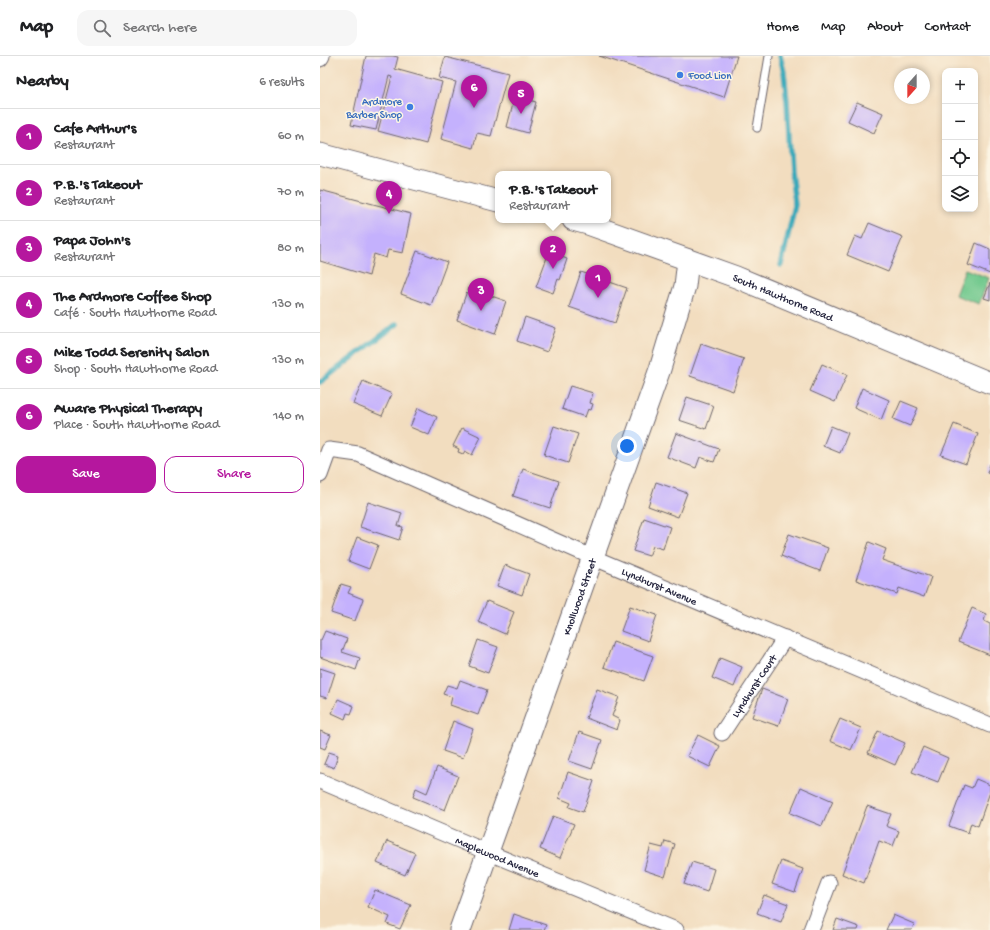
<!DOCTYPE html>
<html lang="en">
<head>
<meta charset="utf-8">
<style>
	:root { --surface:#fff; --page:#f6f6f6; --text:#202124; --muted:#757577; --line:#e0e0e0; --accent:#b5179e }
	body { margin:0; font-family:"Gochi Hand",sans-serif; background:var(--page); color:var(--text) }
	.controls { position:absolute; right:12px; top:12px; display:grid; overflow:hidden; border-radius:8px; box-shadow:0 2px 6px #0003 }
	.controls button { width:36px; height:36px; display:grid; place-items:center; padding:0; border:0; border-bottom:1px solid var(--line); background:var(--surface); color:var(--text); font:20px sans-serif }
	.compass { position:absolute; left:574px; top:12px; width:36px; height:36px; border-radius:50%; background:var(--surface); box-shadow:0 2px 6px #0003; rotate:201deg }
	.you { position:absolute; left:307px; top:390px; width:14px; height:14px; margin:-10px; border:3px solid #fff; border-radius:50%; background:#1a73e8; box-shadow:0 0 0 6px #1a73e833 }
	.badge { display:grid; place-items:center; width:26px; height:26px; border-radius:50%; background:var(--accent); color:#fff; font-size:13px; font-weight:700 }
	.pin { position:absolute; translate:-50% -33px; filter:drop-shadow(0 1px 2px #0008) }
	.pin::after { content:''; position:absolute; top:21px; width:14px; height:12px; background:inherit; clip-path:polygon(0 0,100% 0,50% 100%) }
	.popup { position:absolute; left:175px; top:115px; width:116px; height:52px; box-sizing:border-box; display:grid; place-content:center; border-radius:8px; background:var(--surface); filter:drop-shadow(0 1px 3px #0005); font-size:13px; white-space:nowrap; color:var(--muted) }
	.popup b { font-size:15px; color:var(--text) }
	.popup::after { content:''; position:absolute; left:50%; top:100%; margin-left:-8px; border:8px solid transparent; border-top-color:var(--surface) }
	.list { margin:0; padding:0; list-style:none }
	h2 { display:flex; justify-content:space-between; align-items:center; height:52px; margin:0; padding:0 16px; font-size:17px }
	h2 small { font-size:13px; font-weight:400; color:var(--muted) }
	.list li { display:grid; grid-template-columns:26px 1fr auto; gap:12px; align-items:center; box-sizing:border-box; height:56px; padding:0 16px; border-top:1px solid var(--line) }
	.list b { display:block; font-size:15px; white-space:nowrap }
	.list p { margin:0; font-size:13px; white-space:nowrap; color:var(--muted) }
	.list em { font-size:13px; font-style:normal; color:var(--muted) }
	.actions { display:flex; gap:8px; padding:12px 16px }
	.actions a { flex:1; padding:9px 0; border:1px solid var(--accent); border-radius:12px; text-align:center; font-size:14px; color:var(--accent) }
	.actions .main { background:var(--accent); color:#fff }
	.icon { flex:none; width:22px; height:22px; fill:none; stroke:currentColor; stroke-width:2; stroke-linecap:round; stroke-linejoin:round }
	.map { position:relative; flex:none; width:670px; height:874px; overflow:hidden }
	header { display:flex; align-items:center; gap:24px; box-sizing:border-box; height:56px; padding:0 20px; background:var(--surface); border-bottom:1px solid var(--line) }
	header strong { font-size:19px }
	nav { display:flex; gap:22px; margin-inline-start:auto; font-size:14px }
	.search { width:280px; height:36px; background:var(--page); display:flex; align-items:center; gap:10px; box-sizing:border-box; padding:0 14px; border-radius:12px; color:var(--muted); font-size:15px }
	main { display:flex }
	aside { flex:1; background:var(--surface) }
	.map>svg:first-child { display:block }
	.green { fill:#72c98e; stroke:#4a7664 }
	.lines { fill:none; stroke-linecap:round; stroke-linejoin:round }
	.stream { stroke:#3ba9ba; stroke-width:5.5 }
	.building { fill:#c4b1fd }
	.service-casing { stroke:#6b6369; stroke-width:9 }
	.minor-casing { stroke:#6b6369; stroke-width:17 }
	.secondary-casing { stroke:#6b6369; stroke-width:23 }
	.service { stroke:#fff; stroke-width:7 }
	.minor { stroke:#fff; stroke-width:15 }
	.secondary { stroke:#fff; stroke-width:21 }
	.shop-dot { fill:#3f7fe0; stroke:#fcf5e5; stroke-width:1.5 }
	.labels { text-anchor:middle; stroke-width:3; stroke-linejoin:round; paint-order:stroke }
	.shop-label { font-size:11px; fill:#366cbe; stroke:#fcf5e5; text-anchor:start }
	.street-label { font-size:11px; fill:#22223b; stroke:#fcf5e5 }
</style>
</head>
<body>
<header>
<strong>Map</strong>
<div class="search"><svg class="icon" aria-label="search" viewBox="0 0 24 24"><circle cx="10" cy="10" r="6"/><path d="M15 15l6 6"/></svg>Search here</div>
<nav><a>Home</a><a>Map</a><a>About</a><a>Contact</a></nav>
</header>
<main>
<aside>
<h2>Nearby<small>6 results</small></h2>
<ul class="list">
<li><span class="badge">1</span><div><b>Cafe Arthur's</b><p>Restaurant</p></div><em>60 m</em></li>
<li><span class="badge">2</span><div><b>P.B.'s Takeout</b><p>Restaurant</p></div><em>70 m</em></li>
<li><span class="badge">3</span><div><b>Papa John's</b><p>Restaurant</p></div><em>80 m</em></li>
<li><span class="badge">4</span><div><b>The Ardmore Coffee Shop</b><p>Café · South Hawthorne Road</p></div><em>130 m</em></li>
<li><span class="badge">5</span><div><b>Mike Todd Serenity Salon</b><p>Shop · South Hawthorne Road</p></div><em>130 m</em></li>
<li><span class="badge">6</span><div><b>Aware Physical Therapy</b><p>Place · South Hawthorne Road</p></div><em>140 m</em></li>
</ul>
<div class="actions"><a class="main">Save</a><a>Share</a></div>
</aside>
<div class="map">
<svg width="670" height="874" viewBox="0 0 670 874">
	<rect width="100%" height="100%" fill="#fcf5e5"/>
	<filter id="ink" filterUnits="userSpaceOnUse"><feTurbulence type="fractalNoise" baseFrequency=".025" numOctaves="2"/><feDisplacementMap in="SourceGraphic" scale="8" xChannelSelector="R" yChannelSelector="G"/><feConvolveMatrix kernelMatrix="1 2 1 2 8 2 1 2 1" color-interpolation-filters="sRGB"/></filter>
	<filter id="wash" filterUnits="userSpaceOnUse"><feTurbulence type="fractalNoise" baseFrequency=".012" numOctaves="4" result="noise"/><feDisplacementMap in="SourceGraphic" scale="16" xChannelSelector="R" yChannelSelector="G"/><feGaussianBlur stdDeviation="0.9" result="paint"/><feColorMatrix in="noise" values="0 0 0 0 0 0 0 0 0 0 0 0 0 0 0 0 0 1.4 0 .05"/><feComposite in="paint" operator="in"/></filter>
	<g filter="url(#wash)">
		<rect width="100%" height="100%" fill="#f2ddbf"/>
		<path class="green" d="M645,213L669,222L659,248L635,239Z"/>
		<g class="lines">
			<g class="stream">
				<path d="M460,0L464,16L467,45L471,115L475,149L461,209"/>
				<path d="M0,326L77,268"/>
			</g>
		</g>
		<g id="blocks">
			<g class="building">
				<path d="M46,0H73L78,1L75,13L122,26L106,88L58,75L72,21L69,20L56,74L31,69Z"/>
				<path d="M279,0H417L404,41Z"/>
				<path d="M125,1L188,17L171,80L157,77L153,92L121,83L136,26L119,22Z"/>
				<path d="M195,40L216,46L208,77L187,71Z"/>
				<path d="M537,46L563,57L554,77L528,65Z"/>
				<path d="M0,134L91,158L83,197L68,194L66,202L54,198L49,220L0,205Z"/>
				<path d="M549,167L583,181L568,216L527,199L535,180L542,183Z"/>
				<path d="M656,187L670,193V218L648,209Z"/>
				<path d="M97,195L127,206L111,249L81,238Z"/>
				<path d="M229,196L247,203L240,224L238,223L233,237L216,231Z"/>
				<path d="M261,216L307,232L295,267L249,251Z"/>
				<path d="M670,227V244L664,242Z"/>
				<path d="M148,232L186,245L175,278L137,264Z"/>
				<path d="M205,261L236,272L227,296L197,285Z"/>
				<path d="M381,288L424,303L413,335L370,320Z"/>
				<path d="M502,308L527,319L515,346L490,335Z"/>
				<path d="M43,325L72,338L62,360L33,348Z"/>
				<path d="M250,330L273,337L270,347L273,348L271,354L268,353L265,361L242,353Z"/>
				<path d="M542,332L569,344L561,364L534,352Z"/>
				<path d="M367,341L394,350L386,373L359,364Z"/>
				<path d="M581,345L598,352L590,370L573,363Z"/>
				<path d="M98,352L117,361L109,379L90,371Z"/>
				<path d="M634,368L658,378L646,408L621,399Z"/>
				<path d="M234,370L258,378L248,407L224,399Z"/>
				<path d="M511,370L528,377L520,397L503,390Z"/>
				<path d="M142,372L161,381L152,399L145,395L143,398L138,396L139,393L133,390Z"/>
				<path d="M356,377L399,393L394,406L380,401L376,412L347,401Z"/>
				<path d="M670,408V418L667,417Z"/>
				<path d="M203,413L239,425L230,452L193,440Z"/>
				<path d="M336,426L367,437L358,461L328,450Z"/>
				<path d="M48,446L82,457L78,470L83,471L79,484L40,471Z"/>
				<path d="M324,462L350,471L343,493L333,490L329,500L313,495Z"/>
				<path d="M469,478L508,492L500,515L461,500Z"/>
				<path d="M37,481L58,489L49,513L28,505Z"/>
				<path d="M549,486L566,493L562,504L611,521L604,541L579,532L577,538L536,524Z"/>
				<path d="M185,509L209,518L202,539L177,530Z"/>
				<path d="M21,528L31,531L28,537L43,543L35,565L11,557Z"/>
				<path d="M167,545L194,556L185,578L158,566Z"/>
				<path d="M310,550L337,559L328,585L301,575Z"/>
				<path d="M652,552L666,558L664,565L670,568V599L638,586Z"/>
				<path d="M5,575L27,583L22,596L40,602L36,614L0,601V584H1Z"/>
				<path d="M158,584L178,591L168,617L149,610Z"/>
				<path d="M293,586L333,600L324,625L284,611Z"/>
				<path d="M400,602L422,611L414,631L392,622Z"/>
				<path d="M0,612L15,617L7,642L0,640Z"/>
				<path d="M140,624L167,634L158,659L130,649L132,641L123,638L127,629L137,632Z"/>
				<path d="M277,633L299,641L292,660L300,664L297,674L266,662Z"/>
				<path d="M442,633L468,643L458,670L432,661Z"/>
				<path d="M18,643L34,650L31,658L27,657L25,663L12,657Z"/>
				<path d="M520,663L541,672L531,694L510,685Z"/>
				<path d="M133,665L153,673L143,702L123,695Z"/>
				<path d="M0,675L11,679L5,693L0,691Z"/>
				<path d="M558,675L585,687L575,709L548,697Z"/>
				<path d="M259,676L282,684L272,713L249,705Z"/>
				<path d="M378,679L400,690L390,711L367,700Z"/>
				<path d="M603,691L628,702L618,726L592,716Z"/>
				<path d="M9,696L18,699L14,712L4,708Z"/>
				<path d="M117,711L138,720L125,754L93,741L96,732L107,737Z"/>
				<path d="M248,716L274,725L263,756L249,751L251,747L239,742Z"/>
				<path d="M656,723L670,729V736L658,770L651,767L648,777L629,770L644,729L652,732Z"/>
				<path d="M481,731L513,745L502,770L470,757Z"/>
				<path d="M547,750L571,758L566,770L579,775L573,790L559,785L544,827L522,818Z"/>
				<path d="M233,760L254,768L240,802L220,793Z"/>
				<path d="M67,785L95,797L85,819L57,807Z"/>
				<path d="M345,785L355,788L345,821L324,814L331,789L343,792Z"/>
				<path d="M461,805L483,813L475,836L452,828Z"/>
				<path d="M372,806L394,813L387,836L364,828Z"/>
				<path d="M55,834L91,849L80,873L67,868L70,861L48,851Z"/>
				<path d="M444,839L468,848L461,866L437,857Z"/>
				<path d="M194,858L226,869L224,874H189Z"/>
				<path d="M573,859L594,868L592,874H566Z"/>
				<path d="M517,863L539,871L538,874H513Z"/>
			</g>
		</g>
	</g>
	<g filter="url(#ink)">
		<use href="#blocks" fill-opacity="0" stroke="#6b6369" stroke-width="1"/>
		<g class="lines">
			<defs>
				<path id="service" d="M437,72L449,0"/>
				<g id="minor">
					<path d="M0,3L2,0"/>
					<path id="s1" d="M0,419L9,394L38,398L272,501L670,669"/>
					<path id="s2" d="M402,677L465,582"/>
					<path id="s3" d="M0,725L167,796L356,874"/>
					<path d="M491,874L509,827"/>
				</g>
				<g id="secondary">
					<path d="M0,98L178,145"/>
					<path id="s4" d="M253,164L268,168L416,221L670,327"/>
					<path id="s5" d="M140,874L340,313L365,230L368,204"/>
				</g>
			</defs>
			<use href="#service" class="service-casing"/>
			<use href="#minor" class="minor-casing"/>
			<use href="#secondary" class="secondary-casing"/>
			<use href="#service" class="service"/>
			<use href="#minor" class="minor"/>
			<use href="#secondary" class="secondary"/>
		</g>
	</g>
	<g class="shop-dot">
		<circle cx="360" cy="19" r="4"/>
		<circle cx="90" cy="51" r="4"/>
	</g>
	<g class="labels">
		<g class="shop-label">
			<text x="368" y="23">Food Lion</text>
			<text x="82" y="49" text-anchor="end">Ardmore<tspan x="82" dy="13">Barber Shop</tspan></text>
		</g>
		<g class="street-label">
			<text dy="4" stroke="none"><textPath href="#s4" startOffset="224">South Hawthorne Road</textPath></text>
			<text dy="4" stroke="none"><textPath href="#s1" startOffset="385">Lyndhurst Avenue</textPath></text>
			<text dy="4" stroke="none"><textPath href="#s5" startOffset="354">Knollwood Street</textPath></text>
			<text dy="4" stroke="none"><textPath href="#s2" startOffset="57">Lyndhurst Court</textPath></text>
			<text dy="4" stroke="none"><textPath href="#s3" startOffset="193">Maplewood Avenue</textPath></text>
		</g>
	</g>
</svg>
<div class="controls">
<button>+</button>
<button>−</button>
<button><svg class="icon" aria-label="locate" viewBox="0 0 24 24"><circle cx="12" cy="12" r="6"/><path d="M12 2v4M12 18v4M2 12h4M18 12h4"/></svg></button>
<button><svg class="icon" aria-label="layers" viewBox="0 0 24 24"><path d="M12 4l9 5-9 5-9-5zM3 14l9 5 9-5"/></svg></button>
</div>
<svg class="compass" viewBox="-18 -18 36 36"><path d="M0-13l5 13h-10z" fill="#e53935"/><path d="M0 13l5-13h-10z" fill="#757577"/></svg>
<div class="you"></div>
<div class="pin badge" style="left:278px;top:242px">1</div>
<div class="pin badge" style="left:233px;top:213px">2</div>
<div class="popup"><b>P.B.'s Takeout</b>Restaurant</div>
<div class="pin badge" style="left:161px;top:255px">3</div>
<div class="pin badge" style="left:69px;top:158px">4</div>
<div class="pin badge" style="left:201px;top:58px">5</div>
<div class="pin badge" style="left:154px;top:52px">6</div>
</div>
</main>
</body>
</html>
